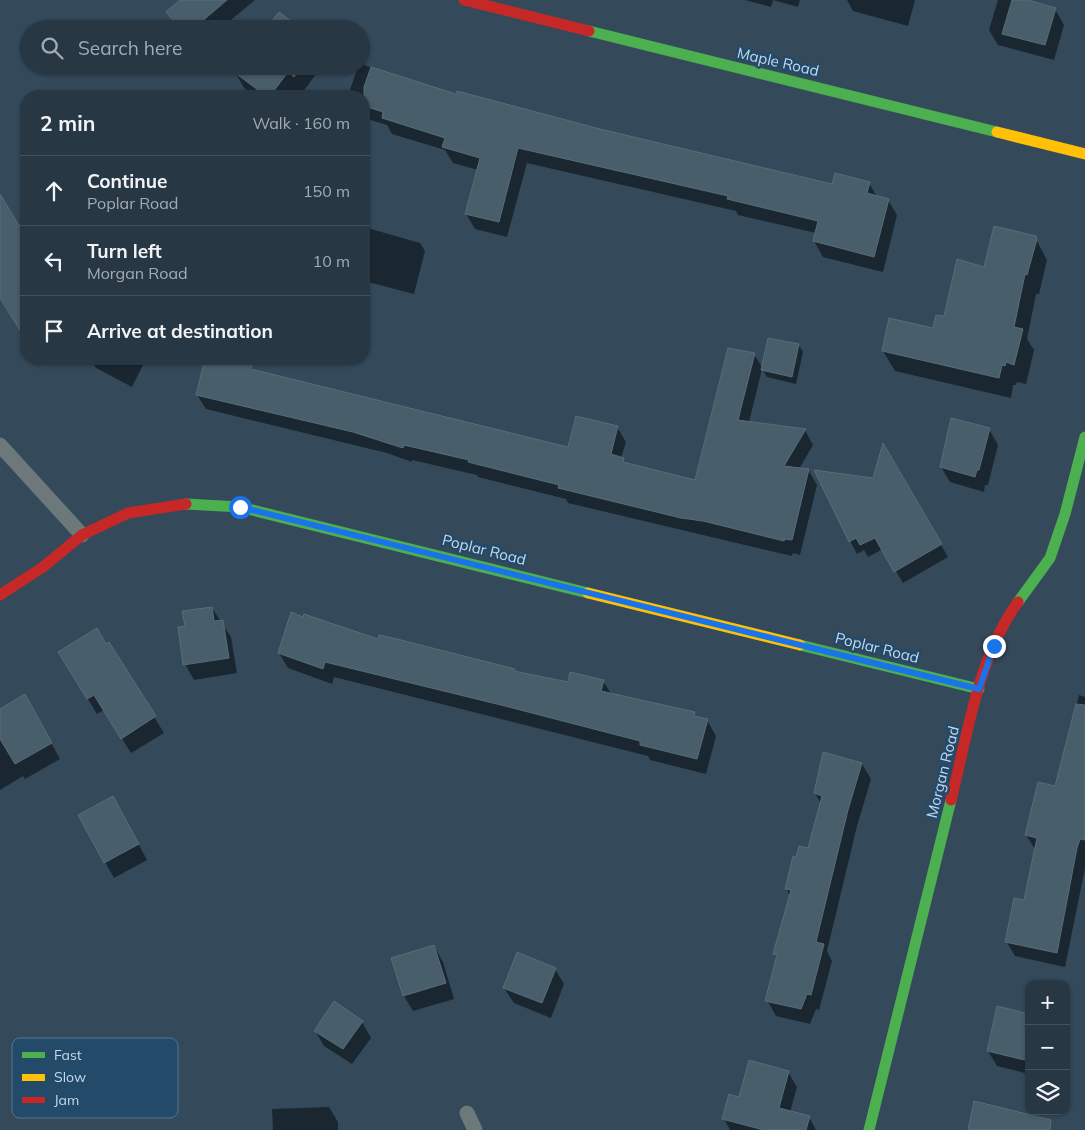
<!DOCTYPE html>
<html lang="en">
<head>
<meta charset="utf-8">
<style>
	:root { --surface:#273744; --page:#33424f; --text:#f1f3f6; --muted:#a4acb2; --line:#43515d }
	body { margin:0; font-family:Mulish,sans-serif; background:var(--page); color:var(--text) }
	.controls { position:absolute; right:15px; bottom:15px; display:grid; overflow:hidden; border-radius:10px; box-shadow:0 1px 4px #0004 }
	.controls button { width:45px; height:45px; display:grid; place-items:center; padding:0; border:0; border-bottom:1px solid var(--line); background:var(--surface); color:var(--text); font:25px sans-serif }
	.stop { position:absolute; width:15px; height:15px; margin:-11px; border:4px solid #1a73e8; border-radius:50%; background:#fff }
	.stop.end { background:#1a73e8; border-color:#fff; box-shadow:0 1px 5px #0008 }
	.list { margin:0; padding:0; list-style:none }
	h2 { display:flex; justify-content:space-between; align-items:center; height:65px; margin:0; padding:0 20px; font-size:21px }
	h2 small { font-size:16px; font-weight:400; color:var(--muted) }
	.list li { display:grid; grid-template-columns:32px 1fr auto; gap:15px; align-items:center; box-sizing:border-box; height:70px; padding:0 20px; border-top:1px solid var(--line) }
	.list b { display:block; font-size:19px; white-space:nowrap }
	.list p { margin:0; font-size:16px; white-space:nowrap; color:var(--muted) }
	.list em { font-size:16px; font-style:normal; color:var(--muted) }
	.icon { flex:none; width:28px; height:28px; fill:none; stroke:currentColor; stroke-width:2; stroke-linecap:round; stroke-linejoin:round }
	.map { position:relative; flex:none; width:1085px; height:1130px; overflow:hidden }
	.search { position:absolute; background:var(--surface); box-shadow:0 1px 4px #0004; left:20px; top:20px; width:350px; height:55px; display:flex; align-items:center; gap:12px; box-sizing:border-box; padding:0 18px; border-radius:28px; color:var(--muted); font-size:19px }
	.panel { position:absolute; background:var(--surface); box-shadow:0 1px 4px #0004; left:20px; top:90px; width:350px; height:275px; border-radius:20px }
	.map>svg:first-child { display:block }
	.shadow { fill:#0007 }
	.building { fill:#485e6a; stroke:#586d79 }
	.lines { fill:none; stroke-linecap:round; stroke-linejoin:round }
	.street { stroke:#6d787a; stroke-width:15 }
	.fast { stroke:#4caf50; stroke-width:11 }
	.slow { stroke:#ffc107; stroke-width:11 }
	.jam { stroke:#c62828; stroke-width:11 }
	.route { stroke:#1a73e8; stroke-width:6 }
	.labels { text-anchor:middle; stroke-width:5; stroke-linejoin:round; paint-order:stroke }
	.street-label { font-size:15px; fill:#c4d9ec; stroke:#244a6a }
	.key { fill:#244a6a; stroke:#547591; stroke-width:1 }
	.key-label { font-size:14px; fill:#c4d9ec }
</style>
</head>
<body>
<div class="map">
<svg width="1085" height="1130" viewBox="0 0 1085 1130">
	<rect width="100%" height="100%" fill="#34495a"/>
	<g class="shadow">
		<path d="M182,0H255L220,29H177L167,12Z"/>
		<path d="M745,0H800L798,7L773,0L771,7Z"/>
		<path d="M847,0H915L908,26L853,11Z"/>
		<path d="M998,0H1024L1055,9L1064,25L1054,60L998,45L989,30Z"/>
		<path d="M361,64L457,96L833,185L869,183L877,197L888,200L897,215L883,272L823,257L814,241L816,233L738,215L736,211L527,163L507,237L475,229L466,214L478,170L453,163L445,150L392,134L387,125L364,118V96H348L358,66Z"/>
		<path d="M239,66H322L300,96H256L244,88L235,72Z"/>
		<path d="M0,198L26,239V315L0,271Z"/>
		<path d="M364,227L420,243L425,251L414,294L364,281Z"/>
		<path d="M1035,237L1047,260L1039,294H1036L1027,339L1034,350L1026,384L1017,382L1016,385H1013L1011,398L895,371L883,351L934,330L984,268Z"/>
		<path d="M799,345L803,352L796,384L767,377L762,369L749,422L805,430L813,445L799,469L809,471L817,485L800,555L793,553L792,556L568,503L566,499L478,477L477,475L412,460V462L387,453L206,409L197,395L206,359H223L251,366L254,371L569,449L617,427L626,442L621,458L626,464L696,481L754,354L763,369Z"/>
		<path d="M91,359H146L132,387L96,368Z"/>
		<path d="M989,429L998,445L988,485H985L984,492L950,482L941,467Z"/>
		<path d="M883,446L948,557L903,583L883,549L868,557L864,550L857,554L850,541L874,480Z"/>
		<path d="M212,608L231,637L237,673L194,680L185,664L186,627Z"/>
		<path d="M379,641L568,684L603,681L612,695L694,714L697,718L707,720L716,736L706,774L650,760L648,756L334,677L332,684L288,668L279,653Z"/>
		<path d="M109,644L164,733L131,753L104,710L97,714L69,668Z"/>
		<path d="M1079,695L1085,697V868L1065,967L1015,956L1006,941L1025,902L1035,849L1026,835L1055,788Z"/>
		<path d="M34,711L60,759L25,779L23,776L0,790V712Z"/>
		<path d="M862,764L871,779L857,826L827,951L832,961L819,1010L816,1009L810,1024L776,1016L767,1000L777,958L775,954L790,896L786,888L797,858L809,849L821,804L815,793Z"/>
		<path d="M122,813L147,860L114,878L79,816Z"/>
		<path d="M434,946L443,962L454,999L413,1011L404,996Z"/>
		<path d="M555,969L564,984L551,1018L514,1003L504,988Z"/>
		<path d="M1029,1015V1074L997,1066L988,1051Z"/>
		<path d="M362,1022L371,1038L352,1064L324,1046L315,1031Z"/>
		<path d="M788,1072L797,1087L790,1112L809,1117L816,1130H730L724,1119L740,1098Z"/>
		<path d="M329,1107L338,1122V1130H273L272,1109Z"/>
	</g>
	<g class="building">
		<path d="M180,0H227L193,29H180L166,12Z"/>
		<path d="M1012,0H1028L1056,8L1045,45L1002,34Z"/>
		<path d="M279,12L291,21L303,29H266Z"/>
		<path d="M238,66H302L294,77L288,72L270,96H266L234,72Z"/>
		<path d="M371,67L456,94L457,91L600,129L832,184L835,173L870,182L867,193L889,199L874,257L813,241L818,221L727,199L728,196L518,148L499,222L465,214L480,158L442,147L445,138L382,118L383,112L364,106V87Z"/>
		<path d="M0,194L26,237V340L0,298Z"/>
		<path d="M994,226L1036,236L1037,239L1027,275L1025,274L1014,327L1023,329L1014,365L1006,362L1005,366L1002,365L999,378L882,351L889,318L933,328L936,315L944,316L957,259L984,267Z"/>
		<path d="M768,338L799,344L792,377L761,370Z"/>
		<path d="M728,348L755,353L738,420L806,429L784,466L809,469L792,540L785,539L784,541L703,521L681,518L558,488L559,485L468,462L469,460L404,445L403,448L353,432L196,395L205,359H228L252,365L251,369L568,447L576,416L618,426L611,454L624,458L623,462L695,480Z"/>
		<path d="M951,418L990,428L979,470H977L975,477L940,467Z"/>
		<path d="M883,443L942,544L894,572L875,538L860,545L856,538L849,542L814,470L873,478Z"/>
		<path d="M212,607L214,621L223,620L229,658L183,665L178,627L185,626L182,611Z"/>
		<path d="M291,612L303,617L304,614L378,639L379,635L393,638L515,669L514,671L568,682L570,672L604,680L601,691L695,712L694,716L708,719L697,759L640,745V741L505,706L325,662L323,669L278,653Z"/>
		<path d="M97,628L106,644L109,642L156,716L121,739L94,695L87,699L58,652Z"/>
		<path d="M25,694L52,743L15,764L0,739V709Z"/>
		<path d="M1076,704L1085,705V840L1080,839L1077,848L1057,953L1005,942L1014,898L1024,900L1037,838L1025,835L1038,782L1055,786Z"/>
		<path d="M823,752L862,763L848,810L816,942L824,944L811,995L807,994L801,1009L765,1001L777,955L773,954L791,890L785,889L793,856L796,857L799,846L808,848L822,796L814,793Z"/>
		<path d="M113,796L139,844L104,863L78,815Z"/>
		<path d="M434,945L446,983L403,996L391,958Z"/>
		<path d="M517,952L556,968L542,1003L503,988Z"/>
		<path d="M334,1001L363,1021L343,1049L314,1031Z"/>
		<path d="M997,1006L1029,1014V1061L987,1051Z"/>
		<path d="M749,1060L789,1071L779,1108L810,1116L806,1130H764L722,1119L729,1094L739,1097Z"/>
		<path d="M974,1101L1051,1120L1050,1130H968Z"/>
	</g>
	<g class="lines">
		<g class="street">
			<path d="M0,445L82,535"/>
			<path d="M467,1113L475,1130"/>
		</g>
		<g class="fast">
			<path d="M589,31L997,132"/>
			<path d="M186,504L240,507L588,593"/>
			<path d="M1018,602L1050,558L1065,514L1085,437"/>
			<path d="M800,645L979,689"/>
			<path d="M869,1130L951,800"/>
		</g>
		<g class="slow">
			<path d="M997,132L1085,154"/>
			<path d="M588,593L800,645"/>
		</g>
		<g class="jam">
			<path d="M464,0L589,31"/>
			<path d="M0,595L43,567L82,535L128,513L186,504"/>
			<path d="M951,800C968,735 977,658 1018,602"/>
		</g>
	</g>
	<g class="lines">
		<path class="route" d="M240,507L979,689L994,646"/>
	</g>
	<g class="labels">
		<g class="street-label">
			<text transform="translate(778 62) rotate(13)" y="5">Maple Road</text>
			<text transform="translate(484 550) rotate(14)" y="5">Poplar Road</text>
			<text transform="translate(877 648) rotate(14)" y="5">Poplar Road</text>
			<text transform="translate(943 772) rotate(-76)" y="5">Morgan Road</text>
		</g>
	</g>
	<rect x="12" y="1038" width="166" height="80" rx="8" class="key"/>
	<rect x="22" y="1052" width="23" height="6" fill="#4caf50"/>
	<rect x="22" y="1074" width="23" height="7" fill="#ffc107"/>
	<rect x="22" y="1097" width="23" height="6" fill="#c62828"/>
	<g class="key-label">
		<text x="54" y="1060">Fast</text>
		<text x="54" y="1082">Slow</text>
		<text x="54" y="1105">Jam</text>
	</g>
</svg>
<div class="controls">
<button>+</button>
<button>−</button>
<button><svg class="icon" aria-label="layers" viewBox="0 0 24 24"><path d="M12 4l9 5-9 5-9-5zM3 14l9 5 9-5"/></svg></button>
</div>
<div class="stop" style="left:240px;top:507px"></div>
<div class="stop end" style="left:994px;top:646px"></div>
<div class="search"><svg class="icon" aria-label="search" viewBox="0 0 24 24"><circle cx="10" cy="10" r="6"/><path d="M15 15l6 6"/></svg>Search here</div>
<section class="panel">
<h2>2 min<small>Walk · 160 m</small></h2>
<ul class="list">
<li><svg class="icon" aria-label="ahead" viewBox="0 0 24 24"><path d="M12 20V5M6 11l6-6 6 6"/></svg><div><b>Continue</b><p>Poplar Road</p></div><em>150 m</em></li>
<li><svg class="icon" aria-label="left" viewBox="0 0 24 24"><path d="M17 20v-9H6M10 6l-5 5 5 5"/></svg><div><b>Turn left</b><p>Morgan Road</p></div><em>10 m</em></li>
<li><svg class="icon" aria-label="arrive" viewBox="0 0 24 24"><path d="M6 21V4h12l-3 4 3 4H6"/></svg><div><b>Arrive at destination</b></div></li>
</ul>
</section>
</div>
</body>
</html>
